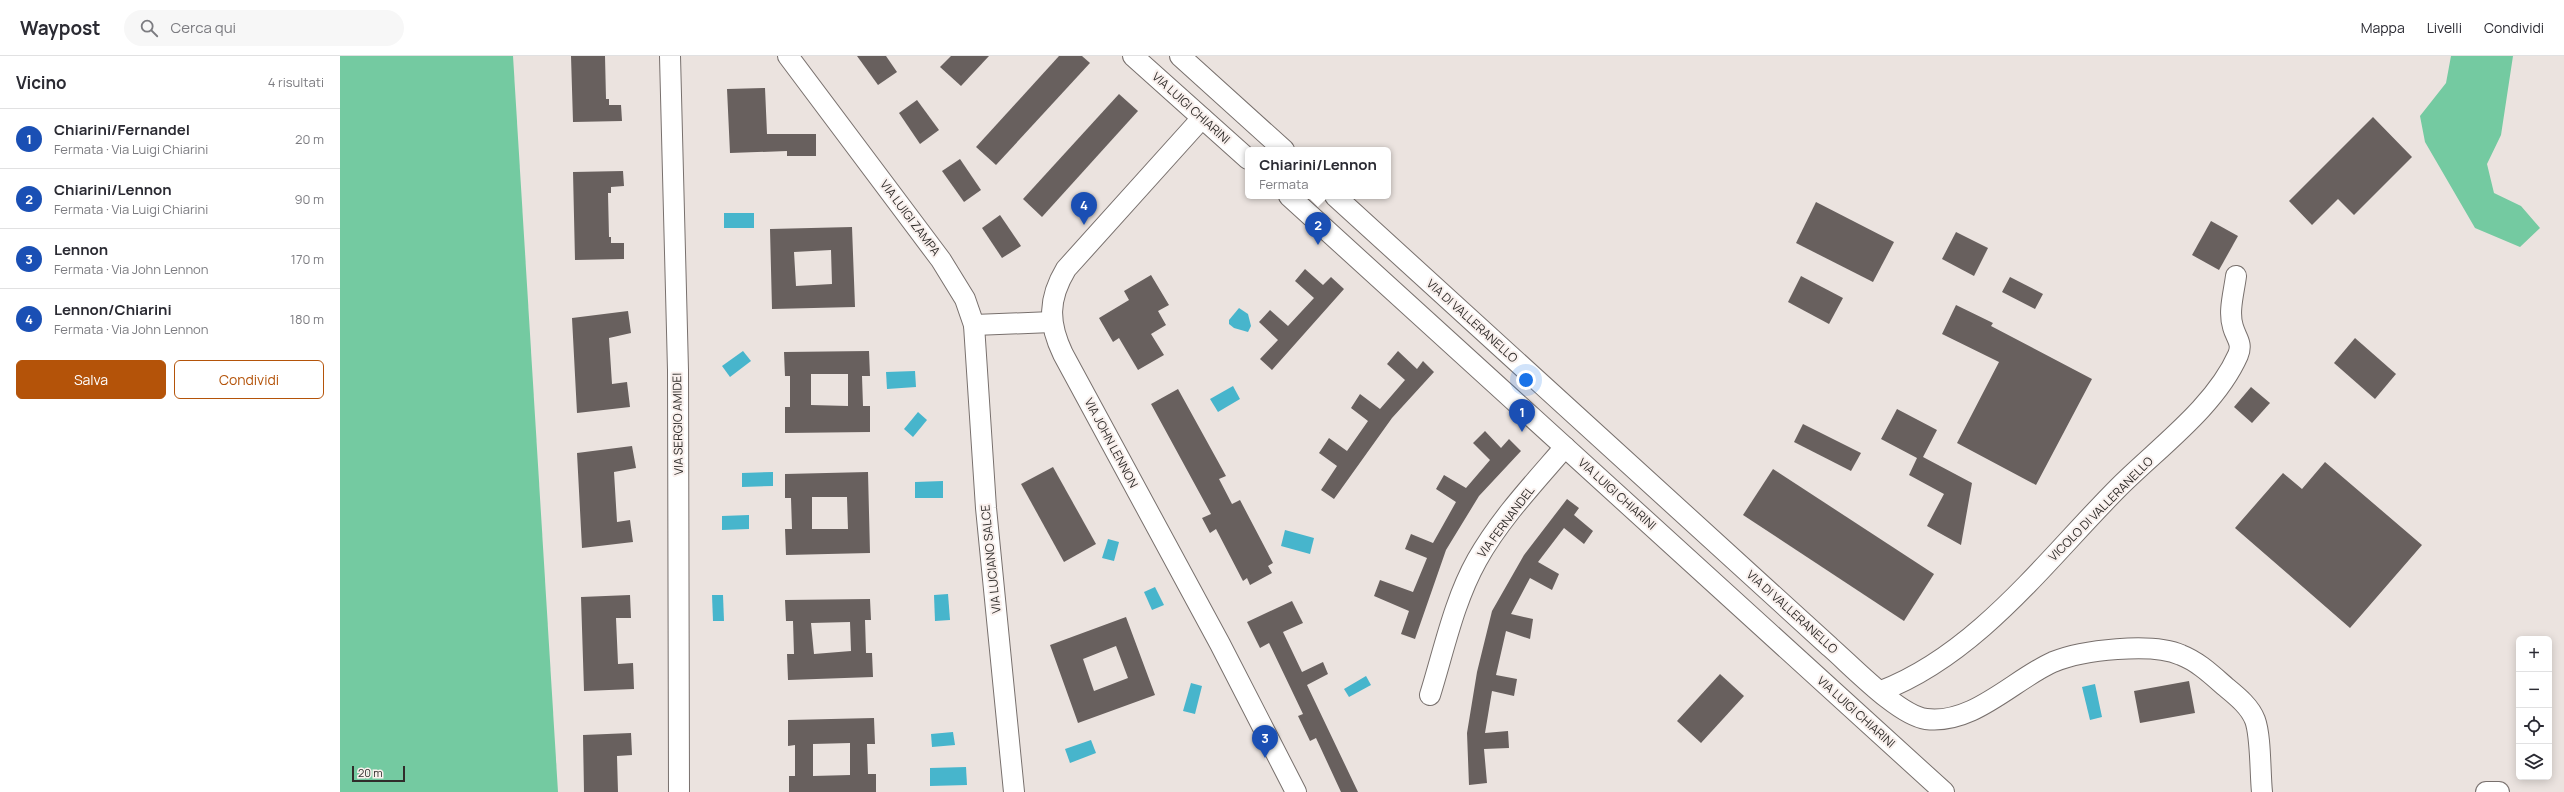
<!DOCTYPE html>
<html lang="it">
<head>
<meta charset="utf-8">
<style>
	:root { --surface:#fff; --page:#f7f7f7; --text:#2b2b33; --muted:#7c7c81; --line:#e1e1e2; --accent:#b45309 }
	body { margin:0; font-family:Manrope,sans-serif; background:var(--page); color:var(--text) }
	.controls { position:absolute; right:12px; bottom:12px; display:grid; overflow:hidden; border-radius:6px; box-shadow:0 2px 10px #0003 }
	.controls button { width:36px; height:36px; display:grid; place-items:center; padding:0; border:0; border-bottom:1px solid var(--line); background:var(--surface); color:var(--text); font:20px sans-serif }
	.scale { position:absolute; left:12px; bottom:10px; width:53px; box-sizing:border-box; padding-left:4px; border:2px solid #302d2b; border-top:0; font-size:11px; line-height:14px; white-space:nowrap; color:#302d2b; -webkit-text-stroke:3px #f9f0ed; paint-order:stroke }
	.you { position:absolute; left:1186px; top:324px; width:14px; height:14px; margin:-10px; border:3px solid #fff; border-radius:50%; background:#1a73e8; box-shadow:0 0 0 6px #1a73e833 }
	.badge { display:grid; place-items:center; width:26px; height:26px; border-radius:50%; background:var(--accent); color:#fff; font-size:13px; font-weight:700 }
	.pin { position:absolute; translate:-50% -33px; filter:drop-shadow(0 1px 2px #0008) }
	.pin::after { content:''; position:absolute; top:21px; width:14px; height:12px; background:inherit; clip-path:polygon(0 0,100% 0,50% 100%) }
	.popup { position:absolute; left:905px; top:91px; width:146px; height:52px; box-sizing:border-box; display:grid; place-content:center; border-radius:6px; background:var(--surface); filter:drop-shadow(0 1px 3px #0005); font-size:13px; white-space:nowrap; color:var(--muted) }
	.popup b { font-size:15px; color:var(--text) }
	.popup::after { content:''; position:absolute; left:50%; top:100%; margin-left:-8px; border:8px solid transparent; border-top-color:var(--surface) }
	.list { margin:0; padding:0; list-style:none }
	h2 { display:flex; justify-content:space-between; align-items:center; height:52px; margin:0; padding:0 16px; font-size:17px }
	h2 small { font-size:13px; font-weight:400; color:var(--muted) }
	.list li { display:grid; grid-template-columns:26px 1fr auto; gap:12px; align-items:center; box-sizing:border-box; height:60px; padding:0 16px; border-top:1px solid var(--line) }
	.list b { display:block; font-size:15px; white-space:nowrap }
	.list p { margin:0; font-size:13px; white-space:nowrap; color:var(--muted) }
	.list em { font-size:13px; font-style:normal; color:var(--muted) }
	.actions { display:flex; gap:8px; padding:12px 16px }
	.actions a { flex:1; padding:9px 0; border:1px solid var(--accent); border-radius:6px; text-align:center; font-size:14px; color:var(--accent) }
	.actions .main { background:var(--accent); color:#fff }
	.icon { flex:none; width:22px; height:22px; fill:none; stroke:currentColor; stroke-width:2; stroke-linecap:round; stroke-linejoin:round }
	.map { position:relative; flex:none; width:2224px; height:736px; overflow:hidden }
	header { display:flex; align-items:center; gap:24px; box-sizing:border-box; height:56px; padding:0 20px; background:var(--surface); border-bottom:1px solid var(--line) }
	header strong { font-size:19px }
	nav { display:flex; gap:22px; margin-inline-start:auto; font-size:14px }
	.search { width:280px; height:36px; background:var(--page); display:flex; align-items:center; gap:10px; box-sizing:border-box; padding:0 14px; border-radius:22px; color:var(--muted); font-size:15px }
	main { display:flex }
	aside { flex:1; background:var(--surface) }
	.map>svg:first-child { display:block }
	.forest { fill:#74caa1 }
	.water { fill:#47b5cc }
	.building { fill:#68605e; fill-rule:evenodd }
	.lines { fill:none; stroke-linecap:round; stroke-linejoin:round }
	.minor-casing { stroke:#78706d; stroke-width:22 }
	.minor { stroke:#fff; stroke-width:20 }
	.labels { text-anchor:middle; stroke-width:4; stroke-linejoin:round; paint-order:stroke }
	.street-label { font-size:12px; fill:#302d2b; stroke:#f9f0ed }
</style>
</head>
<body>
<header>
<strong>Waypost</strong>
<div class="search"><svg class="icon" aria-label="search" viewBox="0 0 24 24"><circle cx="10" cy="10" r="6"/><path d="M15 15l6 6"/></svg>Cerca qui</div>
<nav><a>Mappa</a><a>Livelli</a><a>Condividi</a></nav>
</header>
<main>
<aside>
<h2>Vicino<small>4 risultati</small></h2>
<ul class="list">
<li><span class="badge" style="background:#1a4fb4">1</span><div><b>Chiarini/Fernandel</b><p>Fermata · Via Luigi Chiarini</p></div><em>20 m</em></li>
<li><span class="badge" style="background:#1a4fb4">2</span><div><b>Chiarini/Lennon</b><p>Fermata · Via Luigi Chiarini</p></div><em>90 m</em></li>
<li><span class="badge" style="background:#1a4fb4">3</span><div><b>Lennon</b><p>Fermata · Via John Lennon</p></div><em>170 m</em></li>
<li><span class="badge" style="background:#1a4fb4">4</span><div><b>Lennon/Chiarini</b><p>Fermata · Via John Lennon</p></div><em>180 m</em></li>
</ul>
<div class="actions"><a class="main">Salva</a><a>Condividi</a></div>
</aside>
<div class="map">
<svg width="2224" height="736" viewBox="0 0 2224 736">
	<rect width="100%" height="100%" fill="#ebe3df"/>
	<g class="forest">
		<path d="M0,0H173L218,736H0Z"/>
		<path d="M2111,0H2173L2161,79L2147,108L2154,137L2181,150L2200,172L2180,191L2135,172L2085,86L2080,60L2106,27Z"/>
	</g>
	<g class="water">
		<rect x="384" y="157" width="30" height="15"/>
		<path d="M899,252L908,258L911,270L908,276L894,272L889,268V264Z"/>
		<path d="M403,295L411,305L390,321L382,310Z"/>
		<path d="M575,315L576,331L547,333L546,316Z"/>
		<path d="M893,330L900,343L878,356L870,343Z"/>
		<path d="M578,356L587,364L573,381L564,373Z"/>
		<path d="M433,416V430L402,431V417Z"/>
		<path d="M603,425V442H575V426Z"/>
		<path d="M409,459V473L382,474V460Z"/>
		<path d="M945,474L974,482L970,498L941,490Z"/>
		<path d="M768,483L779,486L774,505L762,502Z"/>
		<path d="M815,531L824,549L812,554L804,536Z"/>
		<path d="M608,538L610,564L595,565L594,539Z"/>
		<path d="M372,539H383L384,565H373Z"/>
		<path d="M1026,620L1031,629L1009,641L1004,633Z"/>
		<path d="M851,627L862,630L855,658L843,655Z"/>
		<path d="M1755,628L1762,661L1750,664L1742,631Z"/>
		<path d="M613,676L615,689L592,691L591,678Z"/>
		<path d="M751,684L756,697L730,707L725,693Z"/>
		<path d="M626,711L627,729L590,730V712Z"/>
	</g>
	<g class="building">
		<path d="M231,0H265L266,43H269V49H281L282,65L233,66Z"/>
		<path d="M517,0H546L557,16L538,29Z"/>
		<path d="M611,0H649L621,30L600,11Z"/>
		<path d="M719,0H742L750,7L656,109L636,91Z"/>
		<path d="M425,32L427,78H476V100H447V95L390,97L387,33Z"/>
		<path d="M779,38L798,55L702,161L683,143Z"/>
		<path d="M577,44L599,74L580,88L559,57Z"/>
		<path d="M2033,61L2072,101L2014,159L1998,143L1972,169L1949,145Z"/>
		<path d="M620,103L641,134L624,146L602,115Z"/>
		<path d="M283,115L284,130L271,131V137H268L269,181H271V187H284V203L235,204L233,116Z"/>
		<path d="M1476,146L1554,186L1533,226L1456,187Z"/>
		<path d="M660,159L681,190L662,202L642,172Z"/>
		<path d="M1871,165L1898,180L1879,214L1852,199Z"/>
		<path d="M512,171L515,251L432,253L430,173ZM491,194L492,228L456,230L454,196Z"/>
		<path d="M1616,176L1648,192L1634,220L1602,203Z"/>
		<path d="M965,213L983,229L991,221L1004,233L932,314L920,303L938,284L919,266L930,254L948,270L974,242L955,225Z"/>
		<path d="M811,219L829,249L818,255L826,269L811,278L824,299L798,314L779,282L773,286L759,262L789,244L784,235Z"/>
		<path d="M1461,220L1503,242L1489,268L1448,246Z"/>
		<path d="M1670,221L1703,238L1695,253L1662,236Z"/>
		<path d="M1616,249L1653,267L1651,270L1752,323L1696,429L1617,387L1659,306L1602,278Z"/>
		<path d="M288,255L291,277L269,282L272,328L287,326L290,351L237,357L232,262Z"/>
		<path d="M2015,282L2056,318L2035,343L1994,307Z"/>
		<path d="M529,295L530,320H522L523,350H530V376L445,377V351H450V320H445L444,296ZM471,318H508V350L471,349Z"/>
		<path d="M1058,295L1077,313L1083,305L1094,316L1052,362L994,443L981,434L997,410L979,397L989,382L1007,395L1028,365L1011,352L1020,338L1040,353L1065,324L1047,308Z"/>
		<path d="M1911,331L1930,347L1912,367L1894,351Z"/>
		<path d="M838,333L886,420L879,423L892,448L900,444L933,507L928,510L932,517L910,529L907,522L903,525L876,473L870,477L862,462L871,458L811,348Z"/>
		<path d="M1557,353L1597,374L1583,401L1632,427L1621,489L1587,470L1604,438L1569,419L1577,402L1541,383Z"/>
		<path d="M1463,368L1521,397L1511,415L1454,386Z"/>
		<path d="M1145,375L1161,392L1169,383L1181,395L1139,440L1106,494L1075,583L1061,578L1069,555L1034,540L1040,524L1073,536L1087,502L1065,493L1071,478L1093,487L1116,446L1096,433L1104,419L1126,432L1150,404L1133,387Z"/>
		<path d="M292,390L296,412L274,416L277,466L290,464L293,486L242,492L237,397Z"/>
		<path d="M1985,406L2082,489L2010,572L1895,472L1943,417L1962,433Z"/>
		<path d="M713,411L756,488L724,506L681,428Z"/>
		<path d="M1433,413L1594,518L1564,565L1403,459Z"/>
		<path d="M528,416L530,497L446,499L445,473H452L451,442H445V418ZM472,441H507L508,473H472Z"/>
		<path d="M1227,443L1239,452L1234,459L1253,475L1244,488L1224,472L1198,506L1219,518L1212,534L1190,522L1171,558L1193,563L1190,583L1166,575L1156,619L1177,623L1174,640L1152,635L1145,677L1168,675L1169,692L1144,693L1147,727L1129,729L1127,677L1137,616L1152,555L1184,499Z"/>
		<path d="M290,539L291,562H276L278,608L293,607L294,633L244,635L241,541Z"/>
		<path d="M530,543L531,564H525L526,597H532L533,621L448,624L447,598H454L453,565H446L445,544ZM510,566L511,595L474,598L471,567Z"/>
		<path d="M952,545L963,567L943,576L962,616L983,606L988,618L967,629L1018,736H1001L976,682L970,685L958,660L963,658L929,587L920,592L907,566Z"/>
		<path d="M786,561L815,639L738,667L710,589ZM776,590L788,622L754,635L743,603Z"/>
		<path d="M1380,618L1404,640L1361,687L1337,665Z"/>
		<path d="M1849,625L1855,657L1800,667L1794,635Z"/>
		<path d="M534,662L535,688H527L528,718H536V736H449V720H455V689L448,690V664ZM510,687V719L473,720V688Z"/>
		<path d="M291,677L292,699L277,700L278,736H244L243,679Z"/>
	</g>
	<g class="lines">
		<defs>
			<g id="minor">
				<path d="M330,0L338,314L339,736"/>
				<path d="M448,0L601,204L625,243L634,269L712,266"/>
				<path d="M793,0L908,103"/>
				<path d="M840,0L944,94"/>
				<path d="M862,62L726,213C708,243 708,267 723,298L880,588L956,736"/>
				<path d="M949,140L1604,736"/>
				<path d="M995,140L1490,591C1512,610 1558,659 1586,663C1633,669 1673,624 1713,606C1742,594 1812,586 1841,599C1859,606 1873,620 1887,632C1898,641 1910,651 1915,664C1921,680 1920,717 1922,736"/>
				<path d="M634,269L646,452L674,736"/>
				<path d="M1541,635C1638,598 1707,503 1779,431C1818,392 1875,351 1898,299C1903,287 1896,282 1893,271C1888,256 1894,236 1896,220"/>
				<path d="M1090,639C1104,594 1114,545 1137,504C1160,463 1194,427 1225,391"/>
				<path d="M2146,736H2159"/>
			</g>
		</defs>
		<use href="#minor" class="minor-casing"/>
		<use href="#minor" class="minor"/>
	</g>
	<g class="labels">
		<g class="street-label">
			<text transform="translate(851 52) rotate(42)" y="4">VIA LUIGI CHIARINI</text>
			<text transform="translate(570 162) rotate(53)" y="4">VIA LUIGI ZAMPA</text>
			<text transform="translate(1132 265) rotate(42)" y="4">VIA DI VALLERANELLO</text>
			<text transform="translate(338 368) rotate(-91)" y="4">VIA SERGIO AMIDEI</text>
			<text transform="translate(771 387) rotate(62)" y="4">VIA JOHN LENNON</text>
			<text transform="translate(1277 438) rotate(42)" y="4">VIA LUIGI CHIARINI</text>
			<text transform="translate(1761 453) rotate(-45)" y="4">VICOLO DI VALLERANELLO</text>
			<text transform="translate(1166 466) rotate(-53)" y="4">VIA FERNANDEL</text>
			<text transform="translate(651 503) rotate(-96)" y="4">VIA LUCIANO SALCE</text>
			<text transform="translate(1452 556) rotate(42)" y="4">VIA DI VALLERANELLO</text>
			<text transform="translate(1516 656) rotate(42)" y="4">VIA LUIGI CHIARINI</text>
		</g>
	</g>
</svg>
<div class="controls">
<button>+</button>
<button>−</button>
<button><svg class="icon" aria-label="locate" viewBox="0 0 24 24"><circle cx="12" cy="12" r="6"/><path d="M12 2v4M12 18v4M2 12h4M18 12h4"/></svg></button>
<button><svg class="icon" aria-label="layers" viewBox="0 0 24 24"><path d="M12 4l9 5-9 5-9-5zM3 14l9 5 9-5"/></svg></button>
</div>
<div class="scale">20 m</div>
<div class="you"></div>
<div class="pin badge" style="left:1182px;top:376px;background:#1a4fb4">1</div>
<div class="pin badge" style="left:978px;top:189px;background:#1a4fb4">2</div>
<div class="popup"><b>Chiarini/Lennon</b>Fermata</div>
<div class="pin badge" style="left:925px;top:702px;background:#1a4fb4">3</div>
<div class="pin badge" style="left:744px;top:169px;background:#1a4fb4">4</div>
</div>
</main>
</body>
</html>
